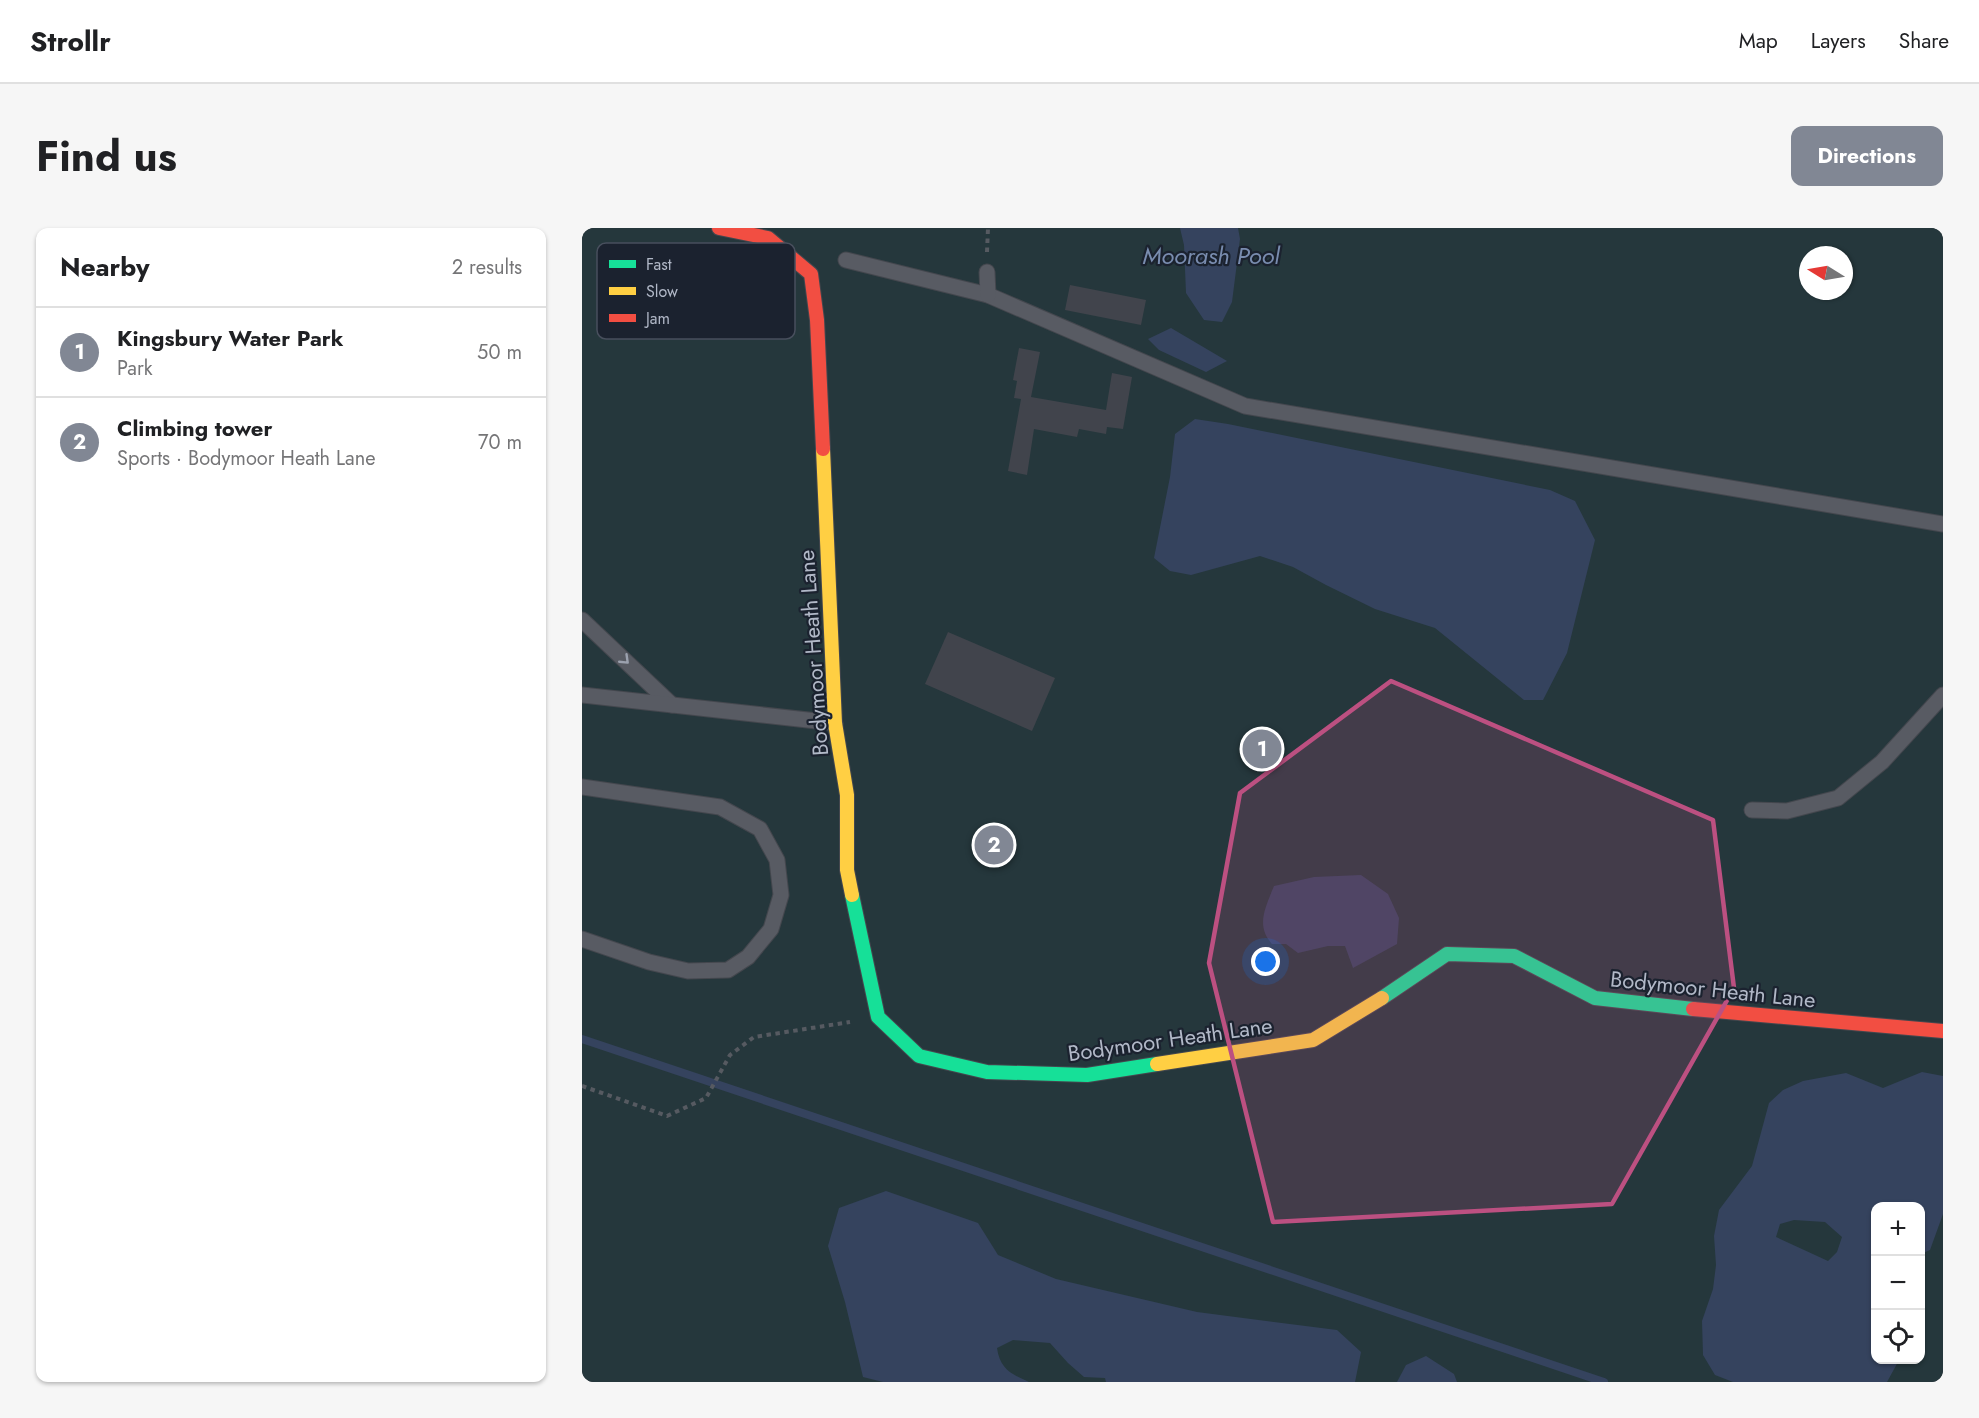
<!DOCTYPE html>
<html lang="en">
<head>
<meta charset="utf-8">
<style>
	:root { --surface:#fff; --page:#f6f6f6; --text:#202124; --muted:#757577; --line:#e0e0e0; --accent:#818794 }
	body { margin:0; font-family:Jost,sans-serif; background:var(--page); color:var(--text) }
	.controls { position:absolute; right:18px; bottom:18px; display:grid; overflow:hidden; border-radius:12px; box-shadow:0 2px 4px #0004 }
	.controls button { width:54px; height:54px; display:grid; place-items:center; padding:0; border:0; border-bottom:2px solid var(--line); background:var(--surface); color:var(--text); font:30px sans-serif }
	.compass { position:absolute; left:1217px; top:18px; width:54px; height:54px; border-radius:50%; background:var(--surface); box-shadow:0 2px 4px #0004; rotate:281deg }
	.you { position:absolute; left:684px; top:734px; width:21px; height:21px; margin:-15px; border:4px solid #fff; border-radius:50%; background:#1a73e8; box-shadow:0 0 0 9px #1a73e833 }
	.badge { display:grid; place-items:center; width:39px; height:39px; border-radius:50%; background:var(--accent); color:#fff; font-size:20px; font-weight:700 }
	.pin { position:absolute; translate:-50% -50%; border:3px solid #fff; box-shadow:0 2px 6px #0006 }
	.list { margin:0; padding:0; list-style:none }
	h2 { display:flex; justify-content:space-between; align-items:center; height:78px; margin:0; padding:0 24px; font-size:26px }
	h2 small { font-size:20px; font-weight:400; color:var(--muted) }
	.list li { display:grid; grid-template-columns:39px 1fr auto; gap:18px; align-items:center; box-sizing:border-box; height:90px; padding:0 24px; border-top:2px solid var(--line) }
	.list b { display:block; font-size:22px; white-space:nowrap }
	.list p { margin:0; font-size:20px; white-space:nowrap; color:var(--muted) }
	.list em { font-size:20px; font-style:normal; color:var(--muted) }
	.icon { flex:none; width:33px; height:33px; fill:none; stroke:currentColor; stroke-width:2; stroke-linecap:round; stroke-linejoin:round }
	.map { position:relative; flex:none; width:1361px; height:1154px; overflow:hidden; border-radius:12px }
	header { display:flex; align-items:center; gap:36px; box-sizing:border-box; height:84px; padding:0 30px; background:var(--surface); border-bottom:2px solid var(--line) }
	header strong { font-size:28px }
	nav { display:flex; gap:33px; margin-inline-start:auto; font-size:21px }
	.intro { display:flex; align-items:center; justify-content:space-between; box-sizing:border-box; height:144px; padding:0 36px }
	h1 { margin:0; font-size:42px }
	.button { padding:15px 27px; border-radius:12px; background:var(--accent); color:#fff; font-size:21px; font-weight:700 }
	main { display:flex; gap:36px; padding:0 36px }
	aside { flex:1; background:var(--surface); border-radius:12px; box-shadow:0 2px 4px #0004 }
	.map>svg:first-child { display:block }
	.green { fill:#25373c; fill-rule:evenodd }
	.water { fill:#35435e; fill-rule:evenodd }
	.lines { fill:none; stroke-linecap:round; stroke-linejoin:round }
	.stream { stroke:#35435e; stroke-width:8 }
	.building { fill:#41444c }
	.lane-casing { stroke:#44474e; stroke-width:17 }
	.fast-casing { stroke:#44474e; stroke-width:16 }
	.slow-casing { stroke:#44474e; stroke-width:16 }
	.jam-casing { stroke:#44474e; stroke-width:16 }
	.path { stroke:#565a61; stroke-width:4; stroke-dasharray:4.5 4.5; stroke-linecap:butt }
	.lane { stroke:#585b63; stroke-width:15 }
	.fast { stroke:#16e098; stroke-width:14 }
	.slow { stroke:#ffcf43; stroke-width:14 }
	.jam { stroke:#f24e42; stroke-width:14 }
	.oneway { stroke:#9ba1ae }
	.marked { fill:#bc5081; fill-opacity:0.2; stroke:#bc5081; stroke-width:4.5; stroke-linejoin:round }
	.labels { text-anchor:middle; stroke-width:4.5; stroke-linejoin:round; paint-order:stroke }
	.street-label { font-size:22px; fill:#b1b8c7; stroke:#1b222f }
	.water-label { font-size:24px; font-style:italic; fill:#798caf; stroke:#1b222f }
	.key { fill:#1b222f; stroke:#484f5d; stroke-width:1.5 }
	.key-label { font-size:16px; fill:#b1b8c7 }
</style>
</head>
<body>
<header>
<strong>Strollr</strong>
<nav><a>Map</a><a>Layers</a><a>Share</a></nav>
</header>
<div class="intro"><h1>Find us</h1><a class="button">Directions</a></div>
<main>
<aside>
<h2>Nearby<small>2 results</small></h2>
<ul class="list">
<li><span class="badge">1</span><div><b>Kingsbury Water Park</b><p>Park</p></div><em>50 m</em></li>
<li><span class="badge">2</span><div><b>Climbing tower</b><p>Sports · Bodymoor Heath Lane</p></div><em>70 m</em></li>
</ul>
</aside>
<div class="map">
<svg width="1361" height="1154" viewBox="0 0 1361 1154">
	<rect width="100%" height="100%" fill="#282c34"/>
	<path class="green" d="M0,0H1361V1154H0ZM1226,27H1262V63H1226ZM1294,978H1338V1132H1294Z"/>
	<g class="water">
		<path d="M598,0H656L658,11L650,74L640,94L622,92L604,65L602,17Z"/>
		<path d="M589,100L645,133L624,144L577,122L566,111Z"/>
		<path d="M613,191L646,196L968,262L993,273L1013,312L985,425L961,472H942L853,400L793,381L744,357L711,339L678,328L609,347L588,343L572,330L588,249L593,206Z"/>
		<path d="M779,647L806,666L817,690L815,716L771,740L763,718H746L716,725L704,716H690C673,698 684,678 692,658L732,649Z"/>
		<path d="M1340,844L1361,848V986L1348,1022L1339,1026L1338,978H1294V1132H1317L1305,1154H1151L1133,1147L1121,1127L1120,1093L1131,1061L1134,1037L1132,1008L1137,982L1170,938L1187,875L1201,862L1221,853L1264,845L1301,860ZM1212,992L1243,994L1260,1009L1255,1024L1246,1033L1194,1009L1198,996Z"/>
		<path d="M304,963L396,995L416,1027L474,1051L615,1084L755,1102L779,1124L773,1154H524L523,1150L502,1149L486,1135L468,1115L431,1112L415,1120C418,1141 429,1146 447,1154H301L281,1149L263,1074L246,1018L257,980Z"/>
		<path d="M844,1128L872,1146L875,1154H815L824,1137Z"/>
	</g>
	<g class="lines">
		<path class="stream" d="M0,811L1022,1154"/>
	</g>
	<g class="building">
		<path d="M488,57L564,72L559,97L483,82Z"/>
		<path d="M437,120L458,124L449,169L524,182L530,145L550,149L541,201L525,199L524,206L497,201L495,209L452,201L445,247L426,243L439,171L432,170L435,153L431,152Z"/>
		<path d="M366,404L473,450L450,503L343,456Z"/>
		<path d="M403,600L427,606L421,633L397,627Z"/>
	</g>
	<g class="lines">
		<defs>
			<g id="lane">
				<path d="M264,32L406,67L663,178L1361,296"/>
				<path d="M405,44L406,67"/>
				<path d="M0,392L90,477"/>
				<path d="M0,467L253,495"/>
				<path d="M0,559L138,579L178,601L195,632L199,667L189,701L166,729L146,742L106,743L67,734L0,711"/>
				<path d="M1170,582L1205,583L1256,570L1300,534L1361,467"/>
			</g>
			<g id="fast">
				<path d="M270,667L296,789L337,828L405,844L505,847L575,836"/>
				<path d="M800,770L865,726L932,728L1013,770L1111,781"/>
			</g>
			<g id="slow">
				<path d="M241,221L253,495L265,567V642L270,667"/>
				<path d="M575,836L731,812L800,770"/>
			</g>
			<g id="jam">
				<path d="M137,0L186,10L229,46L235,92L241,221"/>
				<path d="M1111,781L1361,803"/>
			</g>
		</defs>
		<use href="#lane" class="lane-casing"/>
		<use href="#fast" class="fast-casing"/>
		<use href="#slow" class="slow-casing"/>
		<use href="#jam" class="jam-casing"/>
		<g class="path">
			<path d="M405,24L406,0"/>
			<path d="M0,858L85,888L124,870L148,827L172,809L268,794"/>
		</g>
		<use href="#lane" class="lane"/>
		<use href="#fast" class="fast"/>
		<use href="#slow" class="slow"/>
		<use href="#jam" class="jam"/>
	</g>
	<defs><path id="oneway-chevron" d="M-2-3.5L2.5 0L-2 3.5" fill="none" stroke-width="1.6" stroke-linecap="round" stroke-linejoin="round" transform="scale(1.5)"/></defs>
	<use class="oneway" href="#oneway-chevron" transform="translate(43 432) rotate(44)"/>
	<path class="marked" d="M809,453L1131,592L1152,760L1030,976L691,994L627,735L658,565Z"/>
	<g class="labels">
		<g class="street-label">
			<text transform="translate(231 425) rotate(-94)" y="8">Bodymoor Heath Lane</text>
			<text transform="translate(1131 761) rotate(6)" y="8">Bodymoor Heath Lane</text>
			<text transform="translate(588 811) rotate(-8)" y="8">Bodymoor Heath Lane</text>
		</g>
		<g class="water-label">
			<text x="629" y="36">Moorash Pool</text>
		</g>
	</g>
	<rect x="15" y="15" width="198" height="96" rx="9" class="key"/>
	<rect x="27" y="32" width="27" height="8" fill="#16e098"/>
	<rect x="27" y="59" width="27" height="8" fill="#ffcf43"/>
	<rect x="27" y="86" width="27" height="8" fill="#f24e42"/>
	<g class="key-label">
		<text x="64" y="42">Fast</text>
		<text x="64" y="69">Slow</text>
		<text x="64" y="96">Jam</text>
	</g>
</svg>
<div class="controls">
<button>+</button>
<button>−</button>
<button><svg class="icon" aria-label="locate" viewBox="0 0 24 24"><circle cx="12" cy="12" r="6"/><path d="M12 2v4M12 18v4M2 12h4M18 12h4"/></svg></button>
</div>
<svg class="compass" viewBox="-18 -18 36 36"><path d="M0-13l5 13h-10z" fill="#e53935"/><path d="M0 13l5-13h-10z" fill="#757577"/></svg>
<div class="you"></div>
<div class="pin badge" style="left:680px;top:521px">1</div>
<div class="pin badge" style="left:412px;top:617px">2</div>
</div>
</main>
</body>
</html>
